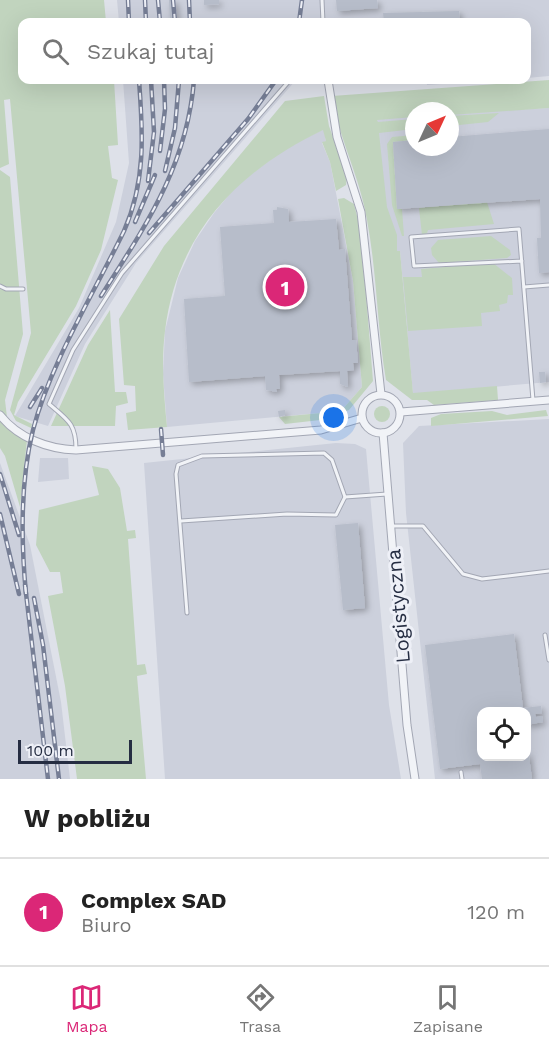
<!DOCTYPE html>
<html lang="pl">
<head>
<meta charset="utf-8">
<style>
	:root { --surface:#fff; --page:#f2f2f2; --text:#222; --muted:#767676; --line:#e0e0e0; --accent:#db2777 }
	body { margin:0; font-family:"Work Sans",sans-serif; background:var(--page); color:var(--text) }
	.controls { position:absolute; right:18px; bottom:18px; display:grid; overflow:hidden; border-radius:12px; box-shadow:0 6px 24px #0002 }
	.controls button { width:54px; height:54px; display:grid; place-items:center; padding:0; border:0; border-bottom:2px solid var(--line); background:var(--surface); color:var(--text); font:30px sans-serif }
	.compass { position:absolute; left:405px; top:102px; width:54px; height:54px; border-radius:50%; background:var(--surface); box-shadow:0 6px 24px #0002; rotate:46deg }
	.scale { position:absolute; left:18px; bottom:15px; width:114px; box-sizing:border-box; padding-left:6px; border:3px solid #252d42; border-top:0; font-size:16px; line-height:21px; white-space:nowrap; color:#252d42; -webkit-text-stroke:4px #eef0f7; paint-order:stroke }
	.you { position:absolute; left:334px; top:418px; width:21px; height:21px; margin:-15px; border:4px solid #fff; border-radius:50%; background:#1a73e8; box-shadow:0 0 0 9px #1a73e833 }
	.badge { display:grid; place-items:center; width:39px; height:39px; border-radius:50%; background:var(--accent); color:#fff; font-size:20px; font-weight:700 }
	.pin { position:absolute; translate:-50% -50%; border:3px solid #fff; box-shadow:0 2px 6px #0006 }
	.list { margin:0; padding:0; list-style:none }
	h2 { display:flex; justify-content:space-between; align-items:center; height:78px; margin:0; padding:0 24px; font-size:26px }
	h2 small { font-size:20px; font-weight:400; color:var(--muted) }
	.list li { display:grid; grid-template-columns:39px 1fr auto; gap:18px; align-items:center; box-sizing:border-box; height:108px; padding:0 24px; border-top:2px solid var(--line) }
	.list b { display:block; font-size:22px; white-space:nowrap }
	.list p { margin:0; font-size:20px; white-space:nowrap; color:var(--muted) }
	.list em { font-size:20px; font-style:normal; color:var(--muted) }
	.icon { flex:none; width:33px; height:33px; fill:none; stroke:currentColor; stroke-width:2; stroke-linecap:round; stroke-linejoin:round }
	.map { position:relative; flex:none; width:549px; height:779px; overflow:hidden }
	.search { position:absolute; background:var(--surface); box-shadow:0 6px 24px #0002; left:18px; right:18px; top:18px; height:66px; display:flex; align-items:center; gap:15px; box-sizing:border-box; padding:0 21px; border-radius:12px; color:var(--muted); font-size:22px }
	.sheet { height:186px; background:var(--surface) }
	nav { display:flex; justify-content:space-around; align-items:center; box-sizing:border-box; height:84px; border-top:2px solid var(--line); background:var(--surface); font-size:16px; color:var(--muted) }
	nav a { display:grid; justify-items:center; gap:3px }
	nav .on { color:var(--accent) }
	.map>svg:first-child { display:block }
	.built { fill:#ccd0dc; fill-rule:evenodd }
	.green { fill:#c1d4be }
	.building { fill:#b7bdca; filter:url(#shadow) }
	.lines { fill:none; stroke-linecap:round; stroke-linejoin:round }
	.service-casing { stroke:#a3a7b4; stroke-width:5 }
	.minor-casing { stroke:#a3a7b4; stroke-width:9 }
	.service { stroke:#f1f3f7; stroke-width:3 }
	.minor { stroke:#f1f3f7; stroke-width:7 }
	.rail-casing { stroke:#767e95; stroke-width:4.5 }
	.rail { stroke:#eef0f7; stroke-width:2; stroke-dasharray:7; stroke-linecap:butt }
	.labels { text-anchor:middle; stroke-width:6; stroke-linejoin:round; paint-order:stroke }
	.street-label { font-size:20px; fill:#252d42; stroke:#eef0f7 }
</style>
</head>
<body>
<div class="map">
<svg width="549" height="779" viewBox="0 0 549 779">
	<defs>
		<filter id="shadow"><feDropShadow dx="3" dy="3" stdDeviation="3" flood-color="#0004"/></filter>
	</defs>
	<rect width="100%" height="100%" fill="#dee1e9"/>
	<g class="built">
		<path d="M117,0H549V76L527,78L526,22H119Z"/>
		<path d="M123,80H296L136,263L85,344L48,426L15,416L79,308L116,222L129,163Z"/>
		<path d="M426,80H504L427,85Z"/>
		<path d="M549,108V382L413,394L400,251H383V186L377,119L414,116V147H450V113Z"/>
		<path d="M324,129L326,141L322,143L330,162L353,281L362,387L341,411L167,427L163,374L165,331L178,278L195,241L214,213L238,184L286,148Z"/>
		<path d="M549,419V779H435L406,513L403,443L419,426ZM482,712H526V756H482Z"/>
		<path d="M336,443L355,444L366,449L389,705L401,779H165L144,463Z"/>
		<path d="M40,458H68L69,479L38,482Z"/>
		<path d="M0,463L30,545L61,702L70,779H0Z"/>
	</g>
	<g class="green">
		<path d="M0,0H104L106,22H22V80H114L118,145L108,146L112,178L118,180L101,250L76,306L18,402L14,415L32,424L31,428L16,421L10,410L31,333L10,99L4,100L9,164L0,168Z"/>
		<path d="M549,80V108L450,115V111H414V117L377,120L378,122L414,119V129L379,133L387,207L397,235V251H400L413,393L497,386L498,400L434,405L427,400H412L386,380C377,327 377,273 367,220C360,177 339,139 332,96Z"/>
		<path d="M324,96L329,126L347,177L346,185L336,191L330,162L322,142L326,141L323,130C238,171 177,233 165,331C161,363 164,395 167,427L128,430L126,413L136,411L135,386L124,385L119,319L164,246L285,101Z"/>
		<path d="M499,113L488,122L450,126V116Z"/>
		<path d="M414,135V140L393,142L397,209H402L404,236H402L392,205L387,144L392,137Z"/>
		<path d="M0,170L10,177L23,334L5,400L8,426L27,440L20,507L5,456L0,448Z"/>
		<path d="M344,198L354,204L361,232L373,381L349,410L320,420L285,424L279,417L341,411L362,387L353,281L338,199Z"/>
		<path d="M487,202L494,224L428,230L427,233L422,235L419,208Z"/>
		<path d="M491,236L510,250L511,255L507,258L439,263L432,255L431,248L438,240Z"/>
		<path d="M493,263L512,278L513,295H508L507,303L499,305L500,311L481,313L482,326L408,331L403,277H422L421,269Z"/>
		<path d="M110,310L115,392H126L128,403L116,406L115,426H51L88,345Z"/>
		<circle cx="382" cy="414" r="8"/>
		<path d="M546,410L548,416L431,426V418L441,414L492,411L507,415Z"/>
		<path d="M92,466L108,469L120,488L127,531L135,530L136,538L128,539L137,665L145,664L147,674L137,676L146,779H77L65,686L48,596L63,593L60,572H50L36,545L39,510L99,495Z"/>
	</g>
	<g class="building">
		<path d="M169,0H175L177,22H170Z"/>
		<path d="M204,0H219V4L204,5Z"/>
		<path d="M336,0H377L378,8L337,11Z"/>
		<path d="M459,11L460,22H384L383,13Z"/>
		<path d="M549,129V272L539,273L537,238H541L540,199L397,209L393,142L414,140V147H450V137Z"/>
		<path d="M277,207L288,209L289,222L336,219L339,250L345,249L352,340H356L358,363H353L354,370L347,371L348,387L340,384V371L279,375L280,389H276L277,392L266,390L265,376L189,382L184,299L225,296L220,227L274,223L273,210H277Z"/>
		<path d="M539,372H545L546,382L540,383Z"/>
		<path d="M285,410V415L279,417L278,411Z"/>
		<path d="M358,523L365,608L343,610L335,525Z"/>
		<path d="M514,634L523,708L541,706L542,713L535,714L536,717L542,716L543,722L526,725V711H482V756H526L528,749L532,779H482L480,764L440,769L425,645Z"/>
	</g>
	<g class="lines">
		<defs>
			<g id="service">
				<path d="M322,0L323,22"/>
				<path d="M522,261L414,266L411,237L519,229L533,400"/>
				<path d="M0,286L6,289H23"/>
				<path d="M524,287L549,285"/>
				<path d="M76,449C76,424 68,420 49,404L73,350L122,273L290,80"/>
				<path d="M181,521L287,514L336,515L345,497"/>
				<path d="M391,526H423L463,574L482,579L549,571"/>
				<path d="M187,613L176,474L178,465L202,456L324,453L332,460L345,497L387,494"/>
				<path d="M545,635L549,660"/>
				<path d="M461,772L462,779"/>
			</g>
			<g id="minor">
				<path d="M328,80L337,137L361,212L381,394"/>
				<circle cx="381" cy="414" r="19"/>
				<path d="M401,412L549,400"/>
				<path d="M0,415C18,438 48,449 76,450L321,430L362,418"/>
				<path d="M383,433L407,725L415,779"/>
			</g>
		</defs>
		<use href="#service" class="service-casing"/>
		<use href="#minor" class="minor-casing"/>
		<use href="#service" class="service"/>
		<use href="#minor" class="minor"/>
		<defs>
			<g id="rail">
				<path d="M128,0L129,22"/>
				<path d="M145,0L146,22"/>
				<path d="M158,0L160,22"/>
				<path d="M173,0L175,22"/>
				<path d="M189,0L190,22"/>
				<path d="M299,22L302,0"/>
				<path d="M160,151L165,109L164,80"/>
				<path d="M165,171L175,128L179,80"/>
				<path d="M148,181L154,132L151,80"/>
				<path d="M135,222L155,175"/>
				<path d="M149,233L248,119L276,80"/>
				<path d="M101,296C146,225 187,166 194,80"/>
				<path d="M30,407L42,388"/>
				<path d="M161,429L163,455"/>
				<path d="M0,474L19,535"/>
				<path d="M0,514L19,594"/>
				<path d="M25,585L48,779"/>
				<path d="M26,594C21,541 20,482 33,430C50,364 94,293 124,231C146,181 143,133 139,80"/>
				<path d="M34,598L43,645L59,779"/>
			</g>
		</defs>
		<use href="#rail" class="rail-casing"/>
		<use href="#rail" class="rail"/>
	</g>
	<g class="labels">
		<g class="street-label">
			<text transform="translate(398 606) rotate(-95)" y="7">Logistyczna</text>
		</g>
	</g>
</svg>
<div class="controls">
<button><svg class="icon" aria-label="locate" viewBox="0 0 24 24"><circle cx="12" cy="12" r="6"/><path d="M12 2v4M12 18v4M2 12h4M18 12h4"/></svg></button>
</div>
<svg class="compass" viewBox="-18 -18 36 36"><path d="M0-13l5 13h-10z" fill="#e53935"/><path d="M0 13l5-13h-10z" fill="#767676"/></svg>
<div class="scale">100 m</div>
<div class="you"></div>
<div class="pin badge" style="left:285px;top:287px">1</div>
<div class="search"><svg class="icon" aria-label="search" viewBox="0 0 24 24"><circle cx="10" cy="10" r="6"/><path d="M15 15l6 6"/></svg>Szukaj tutaj</div>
</div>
<section class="sheet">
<h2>W pobliżu<small></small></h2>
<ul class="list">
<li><span class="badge">1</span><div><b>Complex SAD</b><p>Biuro</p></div><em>120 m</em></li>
</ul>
</section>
<nav>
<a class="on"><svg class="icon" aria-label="map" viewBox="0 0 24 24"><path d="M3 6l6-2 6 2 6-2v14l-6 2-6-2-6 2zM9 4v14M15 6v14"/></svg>Mapa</a>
<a><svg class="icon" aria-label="directions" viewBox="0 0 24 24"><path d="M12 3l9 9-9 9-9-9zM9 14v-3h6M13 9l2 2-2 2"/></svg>Trasa</a>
<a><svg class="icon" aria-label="saved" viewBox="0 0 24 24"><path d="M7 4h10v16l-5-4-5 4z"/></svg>Zapisane</a>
</nav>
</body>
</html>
